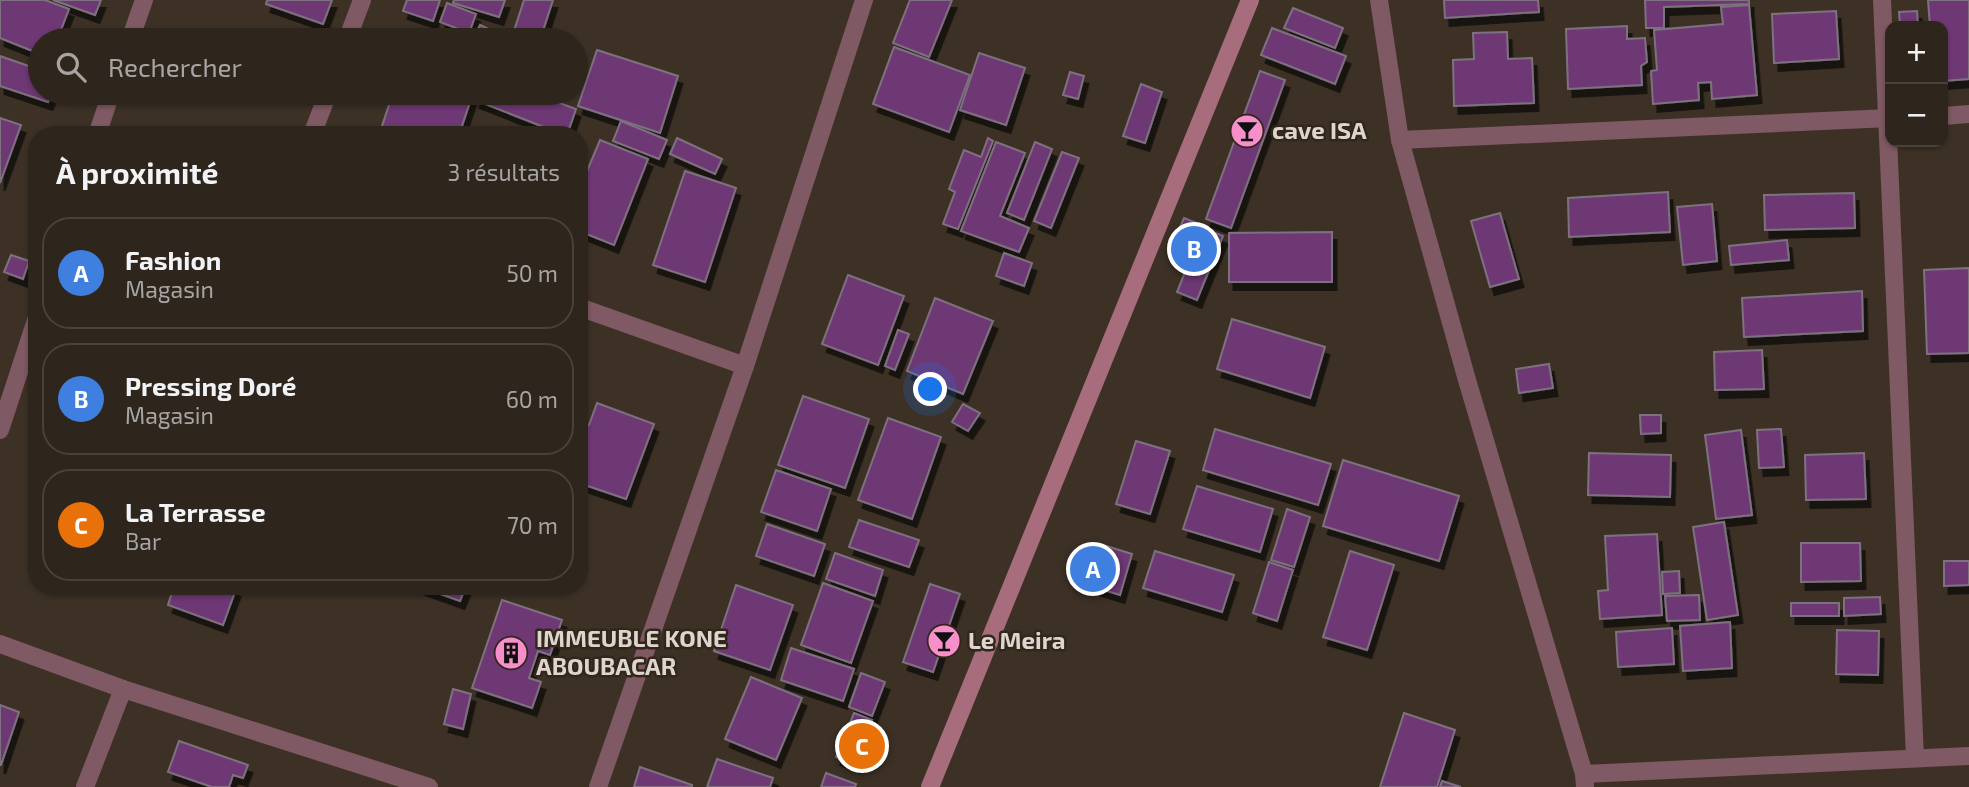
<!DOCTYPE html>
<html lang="fr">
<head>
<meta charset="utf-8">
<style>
	:root { --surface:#2e251c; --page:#362d25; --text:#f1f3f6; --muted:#a7a5a3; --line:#49423b; --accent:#f98fca }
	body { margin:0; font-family:"Exo 2",sans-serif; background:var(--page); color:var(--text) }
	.controls { position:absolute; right:21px; top:21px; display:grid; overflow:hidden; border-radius:14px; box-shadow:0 2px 5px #0004 }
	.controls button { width:63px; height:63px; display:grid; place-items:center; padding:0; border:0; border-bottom:2px solid var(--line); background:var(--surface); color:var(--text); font:35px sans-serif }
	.you { position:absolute; left:931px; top:390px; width:24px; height:24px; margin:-18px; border:5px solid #fff; border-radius:50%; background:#1a73e8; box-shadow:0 0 0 10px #1a73e833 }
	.badge { display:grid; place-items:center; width:46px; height:46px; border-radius:50%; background:var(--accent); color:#fff; font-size:23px; font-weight:700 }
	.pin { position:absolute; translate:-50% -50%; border:4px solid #fff; box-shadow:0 2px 7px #0006 }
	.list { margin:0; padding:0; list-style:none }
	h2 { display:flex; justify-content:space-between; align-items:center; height:91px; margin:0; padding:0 28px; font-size:30px }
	h2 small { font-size:23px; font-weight:400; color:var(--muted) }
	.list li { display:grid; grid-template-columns:46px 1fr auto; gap:21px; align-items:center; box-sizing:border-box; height:112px; margin:0 14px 14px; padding:0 14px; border:2px solid var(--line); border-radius:28px }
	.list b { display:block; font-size:26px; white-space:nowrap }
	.list p { margin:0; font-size:23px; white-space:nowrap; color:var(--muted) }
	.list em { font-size:23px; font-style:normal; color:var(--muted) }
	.icon { flex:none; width:38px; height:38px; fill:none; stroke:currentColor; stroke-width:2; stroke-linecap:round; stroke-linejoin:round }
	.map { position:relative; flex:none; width:1969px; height:787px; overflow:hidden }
	.search { position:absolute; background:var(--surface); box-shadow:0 2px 5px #0004; left:28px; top:28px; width:560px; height:77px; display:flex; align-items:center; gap:18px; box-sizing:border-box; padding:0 24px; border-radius:38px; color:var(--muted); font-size:26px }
	.panel { position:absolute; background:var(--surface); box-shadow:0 2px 5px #0004; left:28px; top:126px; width:560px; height:469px; border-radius:28px }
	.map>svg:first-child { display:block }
	.building { fill:#6e3975; stroke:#7d717f; stroke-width:2; filter:url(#shadow) }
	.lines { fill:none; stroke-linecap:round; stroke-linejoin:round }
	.street { stroke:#7f5963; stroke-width:18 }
	.secondary { stroke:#a86d7d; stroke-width:18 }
	.labels { text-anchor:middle; stroke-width:5; stroke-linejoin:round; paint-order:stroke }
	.poi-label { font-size:24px; font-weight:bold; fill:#ddd5ce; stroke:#33271c; text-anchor:start }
</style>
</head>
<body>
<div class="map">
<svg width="1969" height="787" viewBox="0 0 1969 787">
	<defs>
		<filter id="shadow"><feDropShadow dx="4.5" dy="8" stdDeviation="0" flood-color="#0009"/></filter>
	</defs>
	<rect width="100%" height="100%" fill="#3d3126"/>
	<g class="building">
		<path d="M0,0H45L69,9L57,40H40V54L0,38Z"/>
		<path d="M53,0H101L95,15Z"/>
		<path d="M267,0H332L323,24L266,4Z"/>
		<path d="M407,0H440L433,21L403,11Z"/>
		<path d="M454,0H505L499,17L453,3Z"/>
		<path d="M524,0H553L540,40H511Z"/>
		<path d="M910,0H952L929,57L893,43Z"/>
		<path d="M1444,0H1538L1539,12L1445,18Z"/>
		<path d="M1645,0H1749V4L1664,7V28H1646Z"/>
		<path d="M1928,0H1969V79L1943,81V26H1930Z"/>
		<path d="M447,3L476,14L469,33L440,22Z"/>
		<path d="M1749,5L1757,95L1712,99L1711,82L1698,83L1699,100L1653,104L1651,71L1657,70L1654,30L1723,24L1721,7Z"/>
		<path d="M1293,8L1343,28L1335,48L1284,28Z"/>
		<path d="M1836,11L1839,59L1774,63L1772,14Z"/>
		<path d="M1917,11L1918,26H1900L1899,12Z"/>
		<path d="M480,25L497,33L493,40H473Z"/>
		<path d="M1627,26V39L1645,38L1647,62L1641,66L1642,85L1568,89L1566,29Z"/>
		<path d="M1272,28L1346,56L1335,84L1261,55Z"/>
		<path d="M1507,32L1508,59L1532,58L1534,103L1454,106L1453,60L1474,59L1473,33Z"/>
		<path d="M894,47L970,75L949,132L873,104Z"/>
		<path d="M597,50L678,76L660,133L578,106Z"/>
		<path d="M979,53L1025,68L1006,125L960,110Z"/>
		<path d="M0,56L40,70V93H52L48,102L0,86Z"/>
		<path d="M1260,71L1285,80L1231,228L1206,219Z"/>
		<path d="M1070,72L1084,76L1078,99L1063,95Z"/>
		<path d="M1141,84L1162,92L1145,143L1123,136Z"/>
		<path d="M393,93H473L459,135H379Z"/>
		<path d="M478,93H533L576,109L567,135H564L475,100Z"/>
		<path d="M0,118L21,125L0,183Z"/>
		<path d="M621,121L667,140L659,159L613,141Z"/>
		<path d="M517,128L535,135H514Z"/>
		<path d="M677,138L722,159L715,174L670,154Z"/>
		<path d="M988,138L993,141L958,229L943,224L955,192L949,189L964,150L981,157Z"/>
		<path d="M600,140L648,159L614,245L579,231V182L582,183Z"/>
		<path d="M996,142L1025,153L1000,216L1029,228L1019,252L961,231Z"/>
		<path d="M1035,142L1052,149L1024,220L1007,213Z"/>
		<path d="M1062,152L1079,158L1051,228L1034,221Z"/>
		<path d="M685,171L736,188L705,282L653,265Z"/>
		<path d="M1668,192L1670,232L1569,237L1568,198Z"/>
		<path d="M1854,193L1855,228L1765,230L1764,195Z"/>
		<path d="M1712,204L1717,261L1683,265L1677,207Z"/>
		<path d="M1500,213L1519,279L1490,287L1471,221Z"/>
		<path d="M1184,218L1202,225L1190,254L1172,246Z"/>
		<path d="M1203,228L1223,236L1197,300L1177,292Z"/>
		<path d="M1332,232V282H1229V233Z"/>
		<path d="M1787,240L1789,260L1731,265L1729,246Z"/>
		<path d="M1004,253L1032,263L1024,286L996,276Z"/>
		<path d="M11,255L29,261L23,279L4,272Z"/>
		<path d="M1969,268V353L1927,354L1924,270Z"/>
		<path d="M848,275L904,296L878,365L822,344Z"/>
		<path d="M1862,291L1863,331L1744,337L1742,298Z"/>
		<path d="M935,298L993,321L963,394L907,371Z"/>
		<path d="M1232,319L1325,347L1310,398L1217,369Z"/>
		<path d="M898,330L909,334L895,370L885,366Z"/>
		<path d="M1762,350L1764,389L1715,390L1714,352Z"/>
		<path d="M1549,364L1553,388L1519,393L1516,369Z"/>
		<path d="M803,396L869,419L845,488L778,465Z"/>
		<path d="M597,403L654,424L626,499L579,483V422L589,425Z"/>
		<path d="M963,404L980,413L968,431L952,422Z"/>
		<path d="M1640,415H1661V433L1641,434Z"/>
		<path d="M888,418L941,437L912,519L858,500Z"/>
		<path d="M1215,429L1331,464L1318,505L1203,470Z"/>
		<path d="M1781,429L1784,467L1759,468L1757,430Z"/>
		<path d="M1741,430L1752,515L1716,519L1705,435Z"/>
		<path d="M1136,441L1170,451L1150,514L1116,504Z"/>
		<path d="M1589,453L1671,455L1670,497L1588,495Z"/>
		<path d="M1864,453L1866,499L1806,500L1805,455Z"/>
		<path d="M1343,460L1459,496L1439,561L1323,526Z"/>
		<path d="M776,470L831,489L817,531L761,512Z"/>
		<path d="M1197,486L1273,509L1260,552L1183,529Z"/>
		<path d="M1287,509L1310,517L1294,567L1271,560Z"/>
		<path d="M859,520L919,540L909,567L849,547Z"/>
		<path d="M1724,522L1738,615L1707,620L1693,527Z"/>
		<path d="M767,524L825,544L814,576L756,556Z"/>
		<path d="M1657,534L1662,615L1600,619L1598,591L1608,590L1605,536Z"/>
		<path d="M1801,543H1860L1861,581L1801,582Z"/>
		<path d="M1100,544L1132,554L1120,595L1088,585Z"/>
		<path d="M1155,551L1234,575L1222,612L1143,588Z"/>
		<path d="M1350,551L1394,565L1367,650L1323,637Z"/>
		<path d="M835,553L883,570L875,596L826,579Z"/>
		<path d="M1944,561H1969V585L1944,586Z"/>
		<path d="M1269,562L1293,570L1277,621L1253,613Z"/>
		<path d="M1679,571L1680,593L1663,594L1662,572Z"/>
		<path d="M823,583L873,601L851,663L801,645Z"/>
		<path d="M930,584L960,594L933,672L903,662Z"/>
		<path d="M736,585L793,605L770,670L714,651Z"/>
		<path d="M174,586H228L236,589L223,625L168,605Z"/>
		<path d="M418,586H466L460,601Z"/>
		<path d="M1699,595L1700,620L1667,621L1665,596Z"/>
		<path d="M1880,597L1881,614L1844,616V598Z"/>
		<path d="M502,600L562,620L550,655L538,651L529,678L541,682L532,708L472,688Z"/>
		<rect x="1791" y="603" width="48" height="13"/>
		<path d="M1730,622L1732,668L1683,671L1680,626Z"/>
		<path d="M1672,628L1674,664L1618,667L1616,632Z"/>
		<path d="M1837,630L1879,631L1878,675L1836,674Z"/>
		<path d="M791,648L854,669L843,701L781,680Z"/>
		<path d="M861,673L885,682L872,716L849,707Z"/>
		<path d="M751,677L802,698L776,760L725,739Z"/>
		<path d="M453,689L471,694L463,729L444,724Z"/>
		<path d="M0,705L19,712L1,765H0Z"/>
		<path d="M854,713L872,720L855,765L836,757Z"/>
		<path d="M1404,713L1455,730L1437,787H1380Z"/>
		<path d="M179,741L248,765L243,778L233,775L229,787H212L168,772Z"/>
		<path d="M717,759L773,778L770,787H707Z"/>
		<path d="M640,767L692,785V787H634Z"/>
		<path d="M826,773L856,784L855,787H821Z"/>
		<path d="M1442,781L1461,787H1440Z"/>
	</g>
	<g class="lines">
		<g class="street">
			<path d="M1379,0L1400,140L1467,380L1584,774L1585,787"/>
			<path d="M1882,0L1915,758"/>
			<path d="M130,40L144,0"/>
			<path d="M347,40L362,0"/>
			<path d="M1943,116L1969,114"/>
			<path d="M97,135L111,93"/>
			<path d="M312,135L328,93"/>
			<path d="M1400,140L1890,118"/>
			<path d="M579,307L745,366"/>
			<path d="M0,430L37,317"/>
			<path d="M0,644L123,689L429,787"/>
			<path d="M1584,774L1969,756"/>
			<path d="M85,787L123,689"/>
			<path d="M598,787L745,366L864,0"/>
		</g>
		<path class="secondary" d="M930,787L1250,0"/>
	</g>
	<defs>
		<symbol id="bar-disc" viewBox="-11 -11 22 22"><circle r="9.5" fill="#f98fca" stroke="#33271c"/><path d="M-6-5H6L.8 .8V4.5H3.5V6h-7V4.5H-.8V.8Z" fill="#111"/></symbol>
		<symbol id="building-disc" viewBox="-11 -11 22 22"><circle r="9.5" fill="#f98fca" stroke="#33271c"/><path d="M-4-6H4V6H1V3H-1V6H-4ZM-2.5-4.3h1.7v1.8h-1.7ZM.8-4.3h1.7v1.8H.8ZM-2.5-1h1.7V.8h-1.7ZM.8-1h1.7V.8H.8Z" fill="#111"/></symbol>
	</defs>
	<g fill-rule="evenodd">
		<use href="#bar-disc" x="1228" y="112" width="38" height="38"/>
		<use href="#bar-disc" x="925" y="622" width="38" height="38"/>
		<use href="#building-disc" x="492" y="634" width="38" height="38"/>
	</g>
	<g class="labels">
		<g class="poi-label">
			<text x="1272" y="139">cave ISA</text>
			<text x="536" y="647">IMMEUBLE KONE<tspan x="536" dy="28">ABOUBACAR</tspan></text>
			<text x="968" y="649">Le Meira</text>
		</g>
	</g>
</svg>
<div class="controls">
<button>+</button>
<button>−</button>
</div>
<div class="you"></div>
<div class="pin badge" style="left:1093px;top:569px;background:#3f7fe0">A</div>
<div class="pin badge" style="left:1194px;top:249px;background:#3f7fe0">B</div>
<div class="pin badge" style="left:862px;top:746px;background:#e8710a">C</div>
<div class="search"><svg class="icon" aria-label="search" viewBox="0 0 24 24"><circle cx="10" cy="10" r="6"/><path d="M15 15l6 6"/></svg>Rechercher</div>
<section class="panel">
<h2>À proximité<small>3 résultats</small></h2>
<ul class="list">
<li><span class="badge" style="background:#3f7fe0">A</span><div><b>Fashion</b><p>Magasin</p></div><em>50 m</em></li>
<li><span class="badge" style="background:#3f7fe0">B</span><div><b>Pressing Doré</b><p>Magasin</p></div><em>60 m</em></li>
<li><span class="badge" style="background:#e8710a">C</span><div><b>La Terrasse</b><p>Bar</p></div><em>70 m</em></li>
</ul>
</section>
</div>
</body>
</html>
